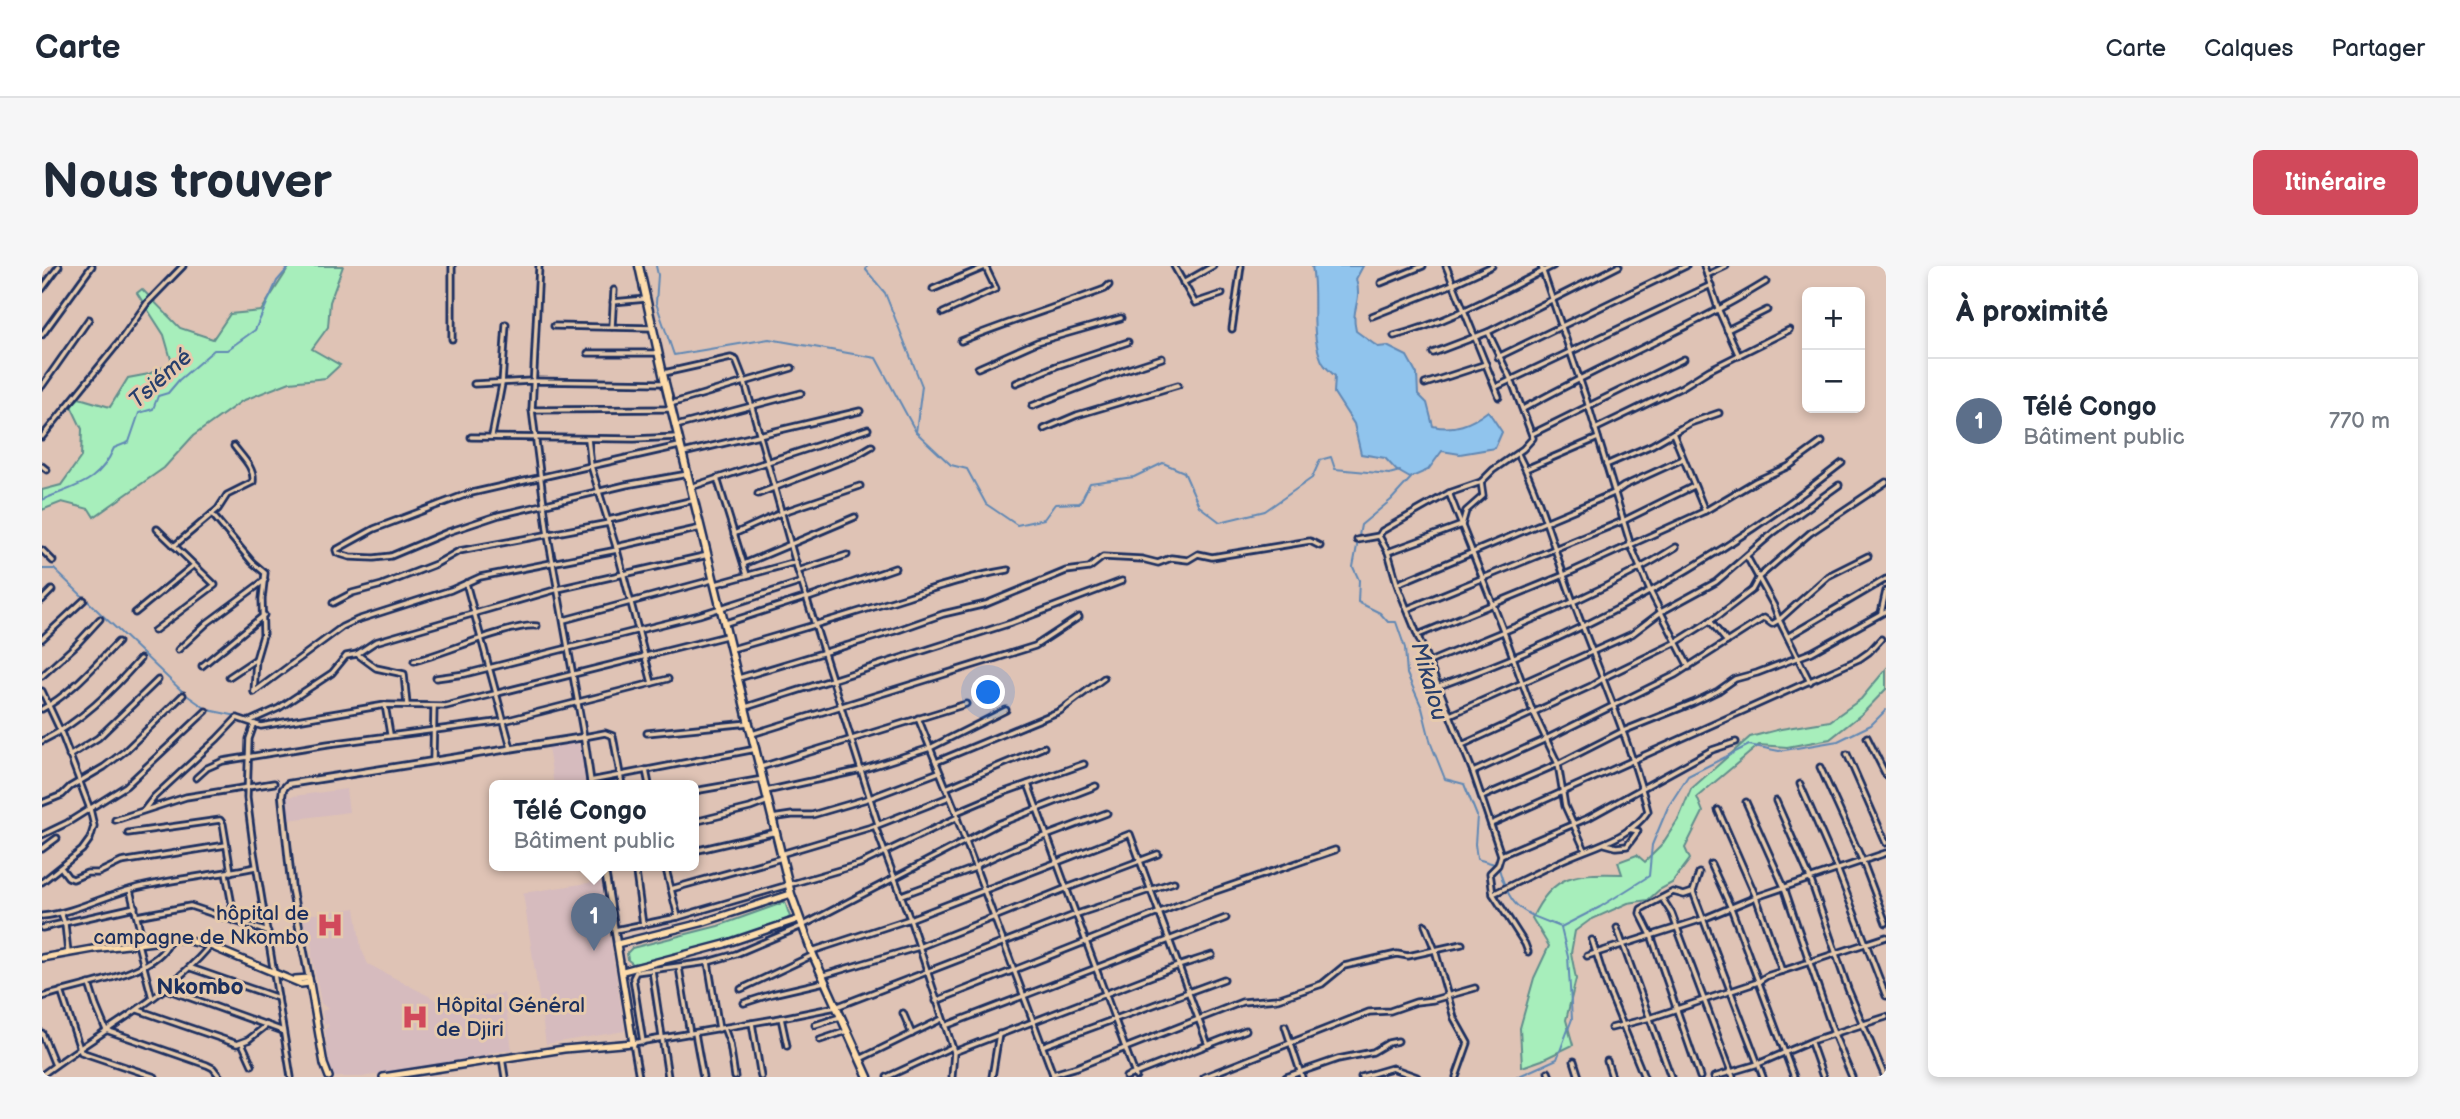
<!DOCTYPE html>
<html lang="fr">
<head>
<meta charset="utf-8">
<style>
	:root { --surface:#fff; --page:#f6f6f7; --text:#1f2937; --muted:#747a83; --line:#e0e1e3; --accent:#d1495b }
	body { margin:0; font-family:"Balsamiq Sans",sans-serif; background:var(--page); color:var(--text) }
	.controls { position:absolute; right:21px; top:21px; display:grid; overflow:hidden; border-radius:10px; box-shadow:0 4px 10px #0003 }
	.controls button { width:63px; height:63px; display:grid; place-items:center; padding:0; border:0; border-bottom:2px solid var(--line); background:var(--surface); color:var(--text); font:35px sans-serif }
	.you { position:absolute; left:947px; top:427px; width:24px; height:24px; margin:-18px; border:5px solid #fff; border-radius:50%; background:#1a73e8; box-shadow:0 0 0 10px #1a73e833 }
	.badge { display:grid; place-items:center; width:46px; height:46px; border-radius:50%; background:var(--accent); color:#fff; font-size:23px; font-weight:700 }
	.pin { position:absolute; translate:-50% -58px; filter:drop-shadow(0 2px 4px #0008) }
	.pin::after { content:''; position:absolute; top:37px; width:24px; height:21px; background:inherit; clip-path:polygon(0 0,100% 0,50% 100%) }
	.popup { position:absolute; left:447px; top:514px; width:210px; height:91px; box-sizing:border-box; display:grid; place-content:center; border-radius:10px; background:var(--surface); filter:drop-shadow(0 2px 5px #0005); font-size:23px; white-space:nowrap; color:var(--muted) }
	.popup b { font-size:26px; color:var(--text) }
	.popup::after { content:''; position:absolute; left:50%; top:100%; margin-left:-14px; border:14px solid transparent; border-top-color:var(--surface) }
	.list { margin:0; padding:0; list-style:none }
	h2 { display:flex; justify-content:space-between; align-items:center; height:91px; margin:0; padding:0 28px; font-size:30px }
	h2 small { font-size:23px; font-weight:400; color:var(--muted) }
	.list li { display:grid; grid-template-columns:46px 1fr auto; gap:21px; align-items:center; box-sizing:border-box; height:126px; padding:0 28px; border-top:2px solid var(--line) }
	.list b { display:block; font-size:26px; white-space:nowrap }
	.list p { margin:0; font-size:23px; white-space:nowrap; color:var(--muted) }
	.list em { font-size:23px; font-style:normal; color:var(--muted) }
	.map { position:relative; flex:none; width:1844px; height:811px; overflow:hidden; border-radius:10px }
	header { display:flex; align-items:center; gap:42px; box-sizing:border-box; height:98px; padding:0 35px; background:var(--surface); border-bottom:2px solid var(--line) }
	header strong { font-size:33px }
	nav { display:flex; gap:38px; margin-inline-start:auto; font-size:24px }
	.intro { display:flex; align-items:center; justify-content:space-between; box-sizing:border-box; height:168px; padding:0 42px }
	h1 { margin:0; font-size:49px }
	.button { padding:18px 32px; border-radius:10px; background:var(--accent); color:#fff; font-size:24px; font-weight:700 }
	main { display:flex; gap:42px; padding:0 42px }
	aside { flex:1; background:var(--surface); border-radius:10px; box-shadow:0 4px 10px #0003 }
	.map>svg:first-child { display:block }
	.built { fill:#d6bbbe }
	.green { fill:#a7eebb; stroke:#618e8c; stroke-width:2 }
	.water { fill:#90c4ed; stroke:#6188b4; stroke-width:2 }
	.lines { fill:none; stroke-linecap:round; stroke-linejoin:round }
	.stream { stroke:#6188b4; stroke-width:2 }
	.street-casing { stroke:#1b2f5e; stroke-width:9 }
	.secondary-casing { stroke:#1b2f5e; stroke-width:10 }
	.primary-casing { stroke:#1b2f5e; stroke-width:10 }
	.highway-casing { stroke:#1b2f5e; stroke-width:11 }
	.street { stroke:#e6caad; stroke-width:3.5 }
	.secondary { stroke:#e6caad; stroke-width:4.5 }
	.primary { stroke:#fddcac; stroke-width:5 }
	.highway { stroke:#fddcac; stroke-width:6 }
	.labels { text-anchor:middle; stroke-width:6; stroke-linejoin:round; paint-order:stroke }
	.poi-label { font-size:21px; fill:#1b2f5e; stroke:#e6caad; text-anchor:end }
	.water-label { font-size:23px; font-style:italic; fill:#273e6c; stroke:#e6caad }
	.neighbourhood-label { font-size:23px; font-weight:bold; fill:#1b2f5e; stroke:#e6caad }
</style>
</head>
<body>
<header>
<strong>Carte</strong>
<nav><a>Carte</a><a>Calques</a><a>Partager</a></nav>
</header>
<div class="intro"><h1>Nous trouver</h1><a class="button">Itinéraire</a></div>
<main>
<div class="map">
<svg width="1844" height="811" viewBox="0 0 1844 811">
	<rect width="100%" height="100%" fill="#dfc3b5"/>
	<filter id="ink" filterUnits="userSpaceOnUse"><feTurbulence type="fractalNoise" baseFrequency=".0143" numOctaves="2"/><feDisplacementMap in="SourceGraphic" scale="14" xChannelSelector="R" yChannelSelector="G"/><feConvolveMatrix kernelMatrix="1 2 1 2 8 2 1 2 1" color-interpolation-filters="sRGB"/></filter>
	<g filter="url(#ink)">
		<g class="built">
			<path d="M534,477L541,481L546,519H512L506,481Z"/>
			<path d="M304,523L307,546L247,554L244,531Z"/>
			<path d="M559,615L583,765L504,778L481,627Z"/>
			<path d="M313,642L319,682L326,698L400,737L462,727L470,784L447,787V790L439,791L320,811H292L288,806L283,764L287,758L282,759L280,745L286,743L279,737L270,691V682L259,650Z"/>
		</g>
		<g class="green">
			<path d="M248,0H301L288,36L286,61L270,83L298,99L284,112L248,116L200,135L151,170L122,202L52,251L47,243L20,236L0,244V224L19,219L39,191L40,163L29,140L37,132L68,141L86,112L107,108L130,97L122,69L95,27L100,23L138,62L171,73L188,48L219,45Z"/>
			<path d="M1844,403V423L1821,447L1788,473L1745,481L1717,479L1655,531L1661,546L1643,582L1648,593L1630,617L1617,624L1606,634L1586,637L1548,654L1533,665L1529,687L1534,713L1524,754L1531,779L1500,794L1480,801L1478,762L1492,712L1507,680L1490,652C1511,607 1534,607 1580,608L1576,596L1595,589L1603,596L1619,580L1637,552L1649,523L1708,471L1739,463L1788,455L1819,433Z"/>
			<path d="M743,636L748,651C738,658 724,661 713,665C674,679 632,692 591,698L586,694L585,687L590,682L676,660Z"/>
		</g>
		<path class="water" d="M1270,0H1321L1314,13C1321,38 1308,40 1314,65L1336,81L1345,80L1365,90L1375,108L1376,128L1385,137L1391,160C1412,165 1429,158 1446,145L1460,166L1453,182L1418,188L1400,185L1386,204L1368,212L1354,204L1343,192L1319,188L1312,158L1292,127L1293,110C1288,105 1281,100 1279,93C1267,63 1276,31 1270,0Z"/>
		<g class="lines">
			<g class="stream">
				<path d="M614,0L616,9L614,37L632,89L727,73L834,92L874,166L909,199L925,203L944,238L975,259L1002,253L1013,238L1038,237L1048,217L1092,211L1121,197L1142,206L1157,240L1178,256L1223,245L1270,212L1278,194L1289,191L1293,203L1347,208L1358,205"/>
				<path d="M825,0L824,4L843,27L880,120L874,166"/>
				<path d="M1369,212L1349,234L1319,259L1311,301L1317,314L1316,336L1338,347L1346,356H1354L1363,382L1365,408L1380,442L1389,478L1403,513L1422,518L1435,550L1433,578L1435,593L1456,599C1468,644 1478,645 1519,661"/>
				<path d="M0,234C33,219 56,219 72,182L87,176L97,147L111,143L116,130L126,127L137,114L172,84H185L213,64L235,15L248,0"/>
				<path d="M0,303H12L143,428L166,444L195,450"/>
				<path d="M1519,661L1558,641L1607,610L1610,579L1626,541L1646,510L1707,479L1737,485L1796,475L1829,459L1844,444"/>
				<path d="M1475,811L1515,793L1530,753L1526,691L1519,662"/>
			</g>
			<defs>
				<g id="street">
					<path d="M497,0L490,144L506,270L542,471L563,467L571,470L580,519"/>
					<path d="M1132,0L1153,37L1180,28"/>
					<path d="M1404,0L1457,131"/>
					<path d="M1499,0L1545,135L1589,280L1608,325L1647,401"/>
					<path d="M1662,0L1677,45L1697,90"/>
					<path d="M1665,9L1684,0"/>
					<path d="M1141,17L1171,0"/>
					<path d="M1339,17L1381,0"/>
					<path d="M0,23L17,0"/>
					<path d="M891,23L943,1"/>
					<path d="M571,36L604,33"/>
					<path d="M901,47L954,23L943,0"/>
					<path d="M1330,50L1411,18L1450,0"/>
					<path d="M512,60L610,62"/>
					<path d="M570,61L572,24"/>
					<path d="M1190,63L1199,0"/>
					<path d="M1685,64L1725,44"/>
					<path d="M0,69L50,0"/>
					<path d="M1352,70C1408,56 1459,26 1511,0"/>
					<path d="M410,73V0"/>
					<path d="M919,75C966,56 1015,41 1063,23L1067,19"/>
					<path d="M546,87H616"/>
					<path d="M1391,87L1446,66L1577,0"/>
					<path d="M1456,91L1644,0"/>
					<path d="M936,102L995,76L1079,52"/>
					<path d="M622,107L689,92L694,94L703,117L756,305L836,558"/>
					<path d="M974,117L1014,100L1086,76"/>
					<path d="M432,118L489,115L623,117"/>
					<path d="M1383,118L1444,98"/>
					<path d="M0,120L47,53"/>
					<path d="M1454,121L1669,19"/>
					<path d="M628,138L750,102"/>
					<path d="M990,140L1080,105L1120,92"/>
					<path d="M1481,143C1561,98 1646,64 1724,16"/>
					<path d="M490,144L630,143"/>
					<path d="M634,160L759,127"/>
					<path d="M1002,163L1035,149L1136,119"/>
					<path d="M1553,163L1640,121L1667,104L1747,64"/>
					<path d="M1631,167L1663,245"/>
					<path d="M1490,168L1642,93"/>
					<path d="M450,170L460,118L464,58"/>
					<path d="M0,171L78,75L105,37L141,0"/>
					<path d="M429,171L592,173L635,171"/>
					<path d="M546,173L549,200L575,284L610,417"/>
					<path d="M637,180L425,228L332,263L294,284L295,287L308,291L332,292L349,290L406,266L457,249L584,219L646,208"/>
					<path d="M641,187L818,145"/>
					<path d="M1564,199L1610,179L1648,157L1677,147"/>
					<path d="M0,200L5,204"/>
					<path d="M1484,203L1556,172"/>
					<path d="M675,212L705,309"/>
					<path d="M649,221L826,163"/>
					<path d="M1407,227L1463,369L1489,441L1516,498L1523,540L1543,584"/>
					<path d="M716,228L813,190L830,180"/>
					<path d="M170,248L210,296L223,307L220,333L221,369L214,393L212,426"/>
					<path d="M566,254L652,234"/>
					<path d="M692,268L741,246L818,220"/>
					<path d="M1337,270L1340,265L1407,227L1439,216L1451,204L1481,183L1491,172L1470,116L1446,66"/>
					<path d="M1315,274L1337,270L1346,286L1356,321L1431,506L1459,589L1456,599L1448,607L1451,628L1483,678L1486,686"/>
					<path d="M132,280L176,243L185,229L211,216C213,202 200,191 192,180"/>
					<path d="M574,281L659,262"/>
					<path d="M0,284L11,295"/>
					<path d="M1346,286L1420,259L1424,245L1441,230L1439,216"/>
					<path d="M1705,291L1732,340L1737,354L1768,416"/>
					<path d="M702,298L813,251"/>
					<path d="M756,305L805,289"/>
					<path d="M424,317L469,482"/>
					<path d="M674,318L754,296"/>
					<path d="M1355,318L1572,227L1582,220L1641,193"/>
					<path d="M766,332L853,302"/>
					<path d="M0,334L10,324"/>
					<path d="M291,337L310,327L340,319L394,298L417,285L567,257"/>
					<path d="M1365,343L1581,255L1652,220"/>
					<path d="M93,347L152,299"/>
					<path d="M1839,347L1844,325"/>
					<path d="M522,354L670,314"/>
					<path d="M1668,355L1685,376"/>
					<path d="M684,357L765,331"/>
					<path d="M112,365L173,319L115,263"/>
					<path d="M1376,369L1522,309L1663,245L1714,215L1747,200L1780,176"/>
					<path d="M1747,370L1844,313"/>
					<path d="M0,373L42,334"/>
					<path d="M690,383C735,370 780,357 825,343C873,329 917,312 966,304"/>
					<path d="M136,384L165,357L223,314"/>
					<path d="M315,388L334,402L362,408L365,439"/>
					<path d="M372,395C402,388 470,357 495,360"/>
					<path d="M1387,396C1471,361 1557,330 1634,281"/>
					<path d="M160,400L222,349"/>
					<path d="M0,410L34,379L58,353"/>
					<path d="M187,411L214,393"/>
					<path d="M394,412L423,408L657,349L760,316"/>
					<path d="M697,412L853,365L901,348L944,338L1024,305L1047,302L1061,291L1100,293L1116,297L1129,292L1146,294L1156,288L1170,291L1268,275L1278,280"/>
					<path d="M1397,420C1545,368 1677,295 1800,197"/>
					<path d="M0,425L19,466L48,543L52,560L48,573L40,584L0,616"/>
					<path d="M212,426L300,361L315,354L409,324L438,311L575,284"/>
					<path d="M343,439L348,468"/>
					<path d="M704,441L969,357L1080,315"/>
					<path d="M0,443C29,428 53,399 76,376"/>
					<path d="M1408,449L1590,368L1619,346L1674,316L1732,266L1797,219"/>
					<path d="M208,455L237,442L290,407L304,390L315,388L333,376L516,323L666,289"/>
					<path d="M212,459L207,473L205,532L212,586L249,811"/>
					<path d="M605,467L707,457"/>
					<path d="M710,468L993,380L1037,351"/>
					<path d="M1825,471L1844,509"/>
					<path d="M0,475C39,456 70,425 98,393"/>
					<path d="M1420,479L1549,420L1567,409L1633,377L1676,350L1710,324L1717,311L1768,267L1844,216"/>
					<path d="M1805,488L1844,577"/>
					<path d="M27,490L56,472L116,414"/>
					<path d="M391,494L392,441"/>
					<path d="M894,496L1018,445L1062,412"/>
					<path d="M719,501L924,438"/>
					<path d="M1778,501L1821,596L1844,657"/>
					<path d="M604,504L607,519"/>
					<path d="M1431,506L1504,473L1633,409L1722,352L1730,358L1737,354L1786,310L1826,290"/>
					<path d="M154,512L165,502L181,495L286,478L462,455L626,413"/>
					<path d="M548,515L714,483"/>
					<path d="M986,518L1094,811"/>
					<path d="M1758,518L1796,605L1844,730"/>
					<path d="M904,522L1002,481"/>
					<path d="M652,525L721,513"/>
					<path d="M724,525L819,504L888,482L964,444"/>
					<path d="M1440,531L1516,498L1581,465L1651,437L1676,425L1693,413L1715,407L1770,386L1844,345"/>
					<path d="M1734,535L1768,612L1806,723L1843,811"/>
					<path d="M1704,536L1742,621L1792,768L1810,811"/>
					<path d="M0,537L20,529L28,521L62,501L83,485L141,429"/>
					<path d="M102,544L112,531L175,473L195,452L219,460L343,439L404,440L684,370"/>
					<path d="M1676,544L1714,631L1740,705"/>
					<path d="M915,546L960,527L1042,498"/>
					<path d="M730,552L750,549H770L828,532L897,506"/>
					<path d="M915,552L1012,811"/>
					<path d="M73,554L144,531L232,517"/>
					<path d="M652,556L708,542L726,535"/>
					<path d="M1449,558L1817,393L1827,386L1839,373"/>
					<path d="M833,560L868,653L912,786L910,811"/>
					<path d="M86,567L178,554L181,558L189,606"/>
					<path d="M0,569L25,557L84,520L164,445"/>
					<path d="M1563,578L1574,581L1585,580L1596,565L1587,563"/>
					<path d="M0,583L15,572"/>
					<path d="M652,585L734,566"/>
					<path d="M739,588L833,560L907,531"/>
					<path d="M1459,589L1546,552L1670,484L1694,476"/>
					<path d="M1669,598L1689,642L1752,811"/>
					<path d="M593,599L601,659"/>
					<path d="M623,599L636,651"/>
					<path d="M20,603L26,611L31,613L45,607H56L79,596L184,579"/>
					<path d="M184,607L193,655"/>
					<path d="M1657,607L1651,626L1721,811"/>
					<path d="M629,623L740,592"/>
					<path d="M88,624L101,676"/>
					<path d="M1651,626L1642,629L1631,626L1599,643L1598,647L1609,669L1658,811"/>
					<path d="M1451,628C1474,617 1497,605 1521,594C1549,581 1589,572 1606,545C1588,476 1559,410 1534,343C1514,292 1501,237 1476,188"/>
					<path d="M860,629L933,602L937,598L972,582L1065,547"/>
					<path d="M1620,632L1630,648L1691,811"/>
					<path d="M19,647L23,658L26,687"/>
					<path d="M0,650C31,647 60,631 90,623C130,613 173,609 214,601"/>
					<path d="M95,650L148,640L226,666"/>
					<path d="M1383,659L1393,684L1412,752L1426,777L1414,811"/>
					<path d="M0,662L93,641"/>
					<path d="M1575,662L1629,811"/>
					<path d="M573,664L636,651L818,598L916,551L876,452"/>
					<path d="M1550,674L1564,718L1602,811"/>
					<path d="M96,678L110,732"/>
					<path d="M770,685L868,653L1088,568L1166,779"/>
					<path d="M1545,690L1661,653L1714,631L1844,587"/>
					<path d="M666,696L677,763"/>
					<path d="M637,701L648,768"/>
					<path d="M149,702L236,732"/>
					<path d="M610,704L626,811"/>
					<path d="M782,709L877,681L1025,622L1116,588"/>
					<path d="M47,718L54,740L64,764L165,799L171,802L178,811"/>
					<path d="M124,723L241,765"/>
					<path d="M699,723L771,689"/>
					<path d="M19,725L39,786L113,811"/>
					<path d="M0,731C31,720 116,709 127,675"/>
					<path d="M894,735L1159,630L1293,584"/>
					<path d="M702,737L730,728L782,716"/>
					<path d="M96,744L195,778L206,774L225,759"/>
					<path d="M861,747L870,768"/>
					<path d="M739,752L745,780"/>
					<path d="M710,757L719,811"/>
					<path d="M773,759L798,751"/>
					<path d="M903,760L1184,652"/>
					<path d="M1243,760L1260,811"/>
					<path d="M682,762L688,778L693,811"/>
					<path d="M1569,762L1608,752L1716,716L1725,710L1844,671"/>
					<path d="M0,767L13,799"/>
					<path d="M653,767L661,811"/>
					<path d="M778,774L805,765"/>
					<path d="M601,776L591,712L594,706L666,696L694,688L760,660L956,558L1054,520"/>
					<path d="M200,777L210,799"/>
					<path d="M1769,777L1781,811"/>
					<path d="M1000,780L1182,713"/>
					<path d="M912,786L1136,700L1170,689"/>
					<path d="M460,792L463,811"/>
					<path d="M818,793L900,753"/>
					<path d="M1532,795L1537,811"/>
					<path d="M1565,795L1570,811"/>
					<path d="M1506,806L1508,811"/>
					<path d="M1011,808L1035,801L1200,736L1235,733L1280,718L1302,700L1355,688L1366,690L1420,678"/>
					<path d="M0,809C57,766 121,734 168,680"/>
					<path d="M597,811L591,777L739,752L794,741L1035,648L1132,616"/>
					<path d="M845,811L910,781"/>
					<path d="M950,811L957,768"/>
					<path d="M1084,811L1204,764"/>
					<path d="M1162,811L1327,746L1348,745L1374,736L1391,734L1433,722"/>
					<path d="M1244,811L1296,793L1331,786L1346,777L1356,775"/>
					<path d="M1319,811L1350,802L1375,811"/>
					<path d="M1672,811L1716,798L1772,774L1844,751"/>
				</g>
				<g id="secondary">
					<path d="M562,599L575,678"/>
					<path d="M267,712L250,625L240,530L241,523L246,518L542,471L549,519"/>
				</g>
				<g id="primary">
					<path d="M0,692L51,683L138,673L168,680L259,718L268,717"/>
					<path d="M581,705L683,678L757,653"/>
					<path d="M253,713L267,712L282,798L287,811"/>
					<path d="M341,811L522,783L591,777L575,678L659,657L749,628"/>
				</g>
				<path id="highway" d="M597,0L623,117L749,628L771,689L826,811"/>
			</defs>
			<use href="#street" class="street-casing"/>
			<use href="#secondary" class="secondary-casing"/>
			<use href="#primary" class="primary-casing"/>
			<use href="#highway" class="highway-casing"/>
			<use href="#street" class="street"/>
			<use href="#secondary" class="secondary"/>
			<use href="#primary" class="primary"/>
			<use href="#highway" class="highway"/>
		</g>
	</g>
	<defs>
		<symbol id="hospital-bare" viewBox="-9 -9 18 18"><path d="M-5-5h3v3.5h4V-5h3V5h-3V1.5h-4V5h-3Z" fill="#d1495b" stroke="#e6caad" stroke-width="2.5" paint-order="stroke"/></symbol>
	</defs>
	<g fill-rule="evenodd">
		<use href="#hospital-bare" x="269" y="640" width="38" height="38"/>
		<use href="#hospital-bare" x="354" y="732" width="38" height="38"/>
	</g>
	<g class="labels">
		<g class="poi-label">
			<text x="267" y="654">hôpital de<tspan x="267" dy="24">campagne de Nkombo</tspan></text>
			<text x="394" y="746" text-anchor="start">Hôpital Général<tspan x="394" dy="24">de Djiri</tspan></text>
		</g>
		<g class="water-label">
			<text transform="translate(118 112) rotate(-42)" y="8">Tsiémé</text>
			<text transform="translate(1388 415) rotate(74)" y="8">Mikalou</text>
		</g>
		<g class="neighbourhood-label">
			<text x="158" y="728">Nkombo</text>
		</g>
	</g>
</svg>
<div class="controls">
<button>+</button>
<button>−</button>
</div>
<div class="you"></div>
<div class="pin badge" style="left:552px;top:685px;background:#5c6f8a">1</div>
<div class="popup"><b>Télé Congo</b>Bâtiment public</div>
</div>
<aside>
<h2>À proximité<small></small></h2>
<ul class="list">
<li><span class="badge" style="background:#5c6f8a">1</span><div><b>Télé Congo</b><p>Bâtiment public</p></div><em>770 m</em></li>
</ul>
</aside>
</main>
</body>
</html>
